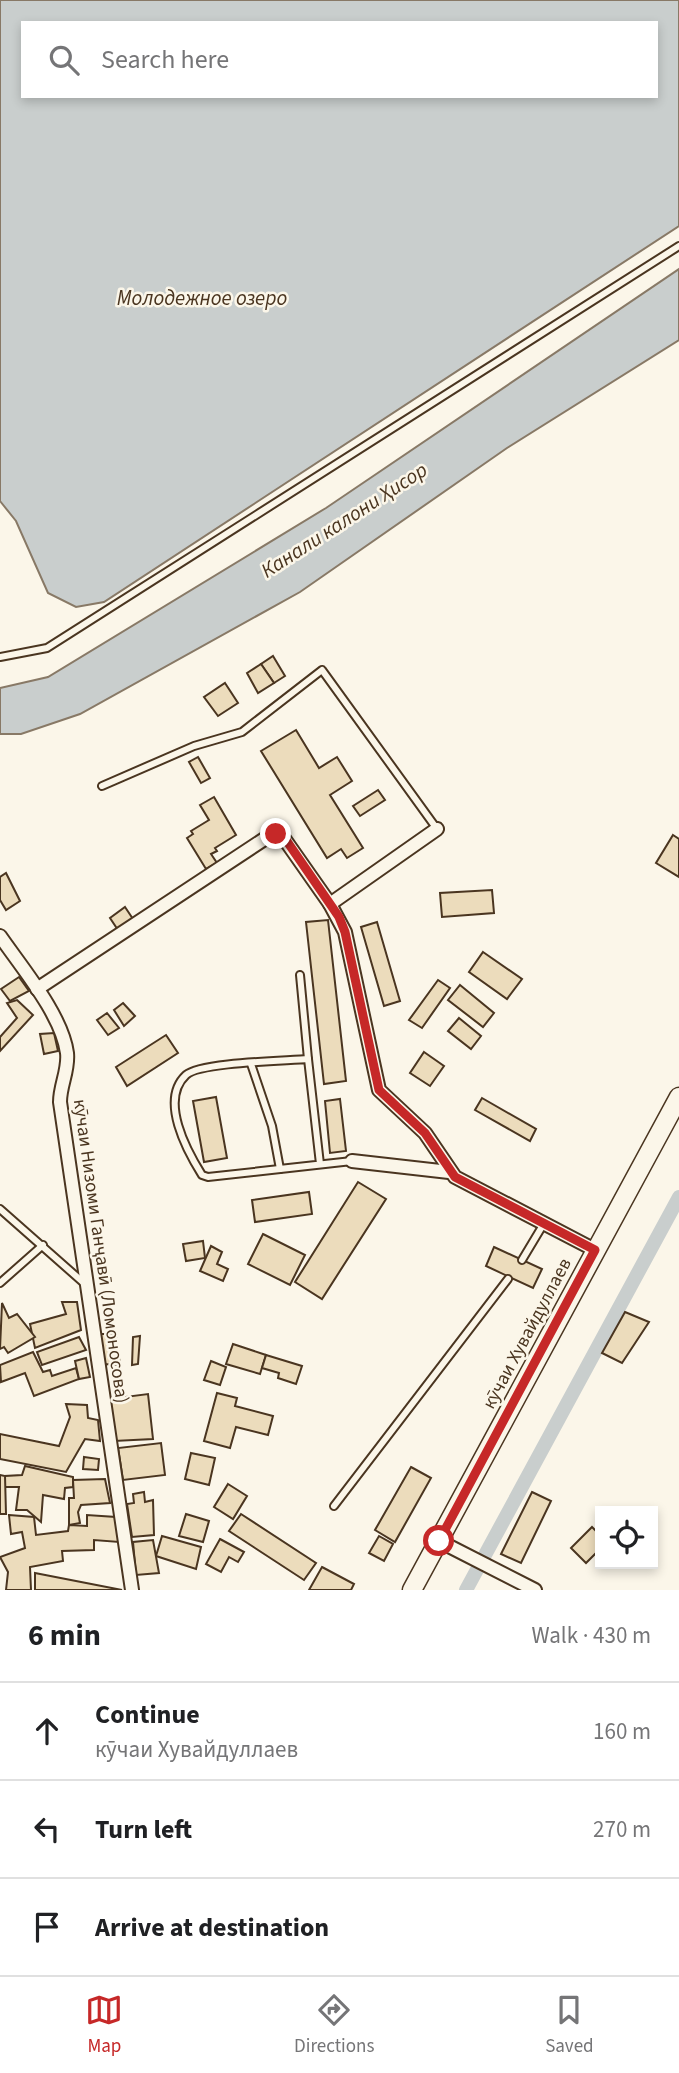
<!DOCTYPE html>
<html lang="en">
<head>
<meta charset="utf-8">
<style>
	:root { --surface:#fff; --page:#f6f6f6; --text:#202124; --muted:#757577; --line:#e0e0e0; --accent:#c62828 }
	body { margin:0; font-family:"Source Sans 3",sans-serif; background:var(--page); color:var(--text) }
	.controls { position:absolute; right:21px; bottom:21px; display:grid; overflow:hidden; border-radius:0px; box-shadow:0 4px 10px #0003 }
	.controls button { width:63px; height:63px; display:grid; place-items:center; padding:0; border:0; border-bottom:2px solid var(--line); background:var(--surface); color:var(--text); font:35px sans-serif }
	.stop { position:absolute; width:21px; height:21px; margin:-16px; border:5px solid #c62828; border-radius:50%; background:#fff }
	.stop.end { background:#c62828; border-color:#fff; box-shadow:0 2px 7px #0008 }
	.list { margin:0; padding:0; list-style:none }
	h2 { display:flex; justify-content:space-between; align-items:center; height:91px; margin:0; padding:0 28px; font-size:30px }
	h2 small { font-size:23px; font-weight:400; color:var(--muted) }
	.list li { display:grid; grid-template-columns:46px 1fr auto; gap:21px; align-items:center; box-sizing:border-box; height:98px; padding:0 28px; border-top:2px solid var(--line) }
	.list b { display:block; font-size:26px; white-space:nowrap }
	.list p { margin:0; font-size:23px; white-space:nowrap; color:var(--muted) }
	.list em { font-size:23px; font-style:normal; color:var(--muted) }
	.icon { flex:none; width:38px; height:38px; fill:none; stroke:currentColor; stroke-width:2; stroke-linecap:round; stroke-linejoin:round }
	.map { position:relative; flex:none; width:679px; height:1590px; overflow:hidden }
	.search { position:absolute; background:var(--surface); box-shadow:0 4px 10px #0003; left:21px; right:21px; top:21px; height:77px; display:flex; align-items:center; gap:18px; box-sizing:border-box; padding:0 24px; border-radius:0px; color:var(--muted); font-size:26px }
	.sheet { height:385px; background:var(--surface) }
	nav { display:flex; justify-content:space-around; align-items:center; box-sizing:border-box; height:98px; border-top:2px solid var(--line); background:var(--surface); font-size:19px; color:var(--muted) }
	nav a { display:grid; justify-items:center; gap:4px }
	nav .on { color:var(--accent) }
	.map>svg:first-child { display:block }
	.water { fill:#c9cecd; stroke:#887966; stroke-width:2; fill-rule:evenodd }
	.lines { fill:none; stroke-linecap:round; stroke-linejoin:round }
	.canal { stroke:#c9cecd; stroke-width:14 }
	.building { fill:#ecdcbc; stroke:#4a3520; stroke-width:2 }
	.lane-casing { stroke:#4a3520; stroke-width:10 }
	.street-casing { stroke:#4a3520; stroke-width:16 }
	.secondary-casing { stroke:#4a3520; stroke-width:21 }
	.lane { stroke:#fbf6e9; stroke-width:6 }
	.street { stroke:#fbf6e9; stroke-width:12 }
	.secondary { stroke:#fbf6e9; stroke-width:18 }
	.route { stroke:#c62828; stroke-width:9 }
	.labels { text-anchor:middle; stroke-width:5; stroke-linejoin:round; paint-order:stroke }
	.street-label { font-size:19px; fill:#4a3520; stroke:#fbf6e9 }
	.water-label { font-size:21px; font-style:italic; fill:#4a3520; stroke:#fbf6e9 }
</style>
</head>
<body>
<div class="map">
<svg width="679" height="1590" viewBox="0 0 679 1590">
	<rect width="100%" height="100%" fill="#fbf6e9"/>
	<g class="water">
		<path d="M0,0H679V226L104,602L76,607L48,593L16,521L0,501ZM23,23H656V96H23Z"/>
		<path d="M679,269V340L507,448L300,592L80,714L21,734H0V688L48,677L326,508Z"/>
	</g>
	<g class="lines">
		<path class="canal" d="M466,1590L679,1197"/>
	</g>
	<g class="building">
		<path d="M273,656L285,676L274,683L261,664Z"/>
		<path d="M261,664L274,683L258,693L247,673Z"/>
		<path d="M225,683L238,703L218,716L204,697Z"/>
		<path d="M296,730L319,768L337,757L352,781L330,795L363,848L347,858L341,849L327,858L261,751Z"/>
		<path d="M198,757L210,778L201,783L189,762Z"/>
		<path d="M378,790L385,800L360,816L353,806Z"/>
		<path d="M214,797L236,835L215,848L217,851L211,854L217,863L206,869L187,838L193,834L191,831L209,820L200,805Z"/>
		<path d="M673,835L679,839V877L656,863Z"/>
		<path d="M6,873L20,901L6,910L0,900V877Z"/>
		<path d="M492,890L494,913L442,917L440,893Z"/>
		<path d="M125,907L133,919L118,930L110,918Z"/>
		<path d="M328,920L346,1081L324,1084L306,922Z"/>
		<path d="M377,922L400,1001L384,1006L361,927Z"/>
		<path d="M483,952L522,979L507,999L469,972Z"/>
		<path d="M19,977L29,991L10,1001L1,989Z"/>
		<path d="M438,980L450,988L422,1028L409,1020Z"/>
		<path d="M460,985L494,1013L483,1027L448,1000Z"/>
		<path d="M17,1000L33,1015L0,1051V1037L17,1018L7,1003Z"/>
		<path d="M123,1003L135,1016L124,1026L114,1010Z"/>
		<path d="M107,1013L119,1028L108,1035L97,1020Z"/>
		<path d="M459,1018L481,1036L471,1049L448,1031Z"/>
		<path d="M54,1033L58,1051L44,1054L40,1034Z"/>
		<path d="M166,1035L178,1053L127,1086L116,1067Z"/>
		<path d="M424,1052L444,1066L430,1086L410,1073Z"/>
		<path d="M216,1097L227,1158L204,1162L193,1101Z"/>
		<path d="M482,1098L536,1129L530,1141L475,1110Z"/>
		<path d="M340,1099L346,1151L330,1153L325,1101Z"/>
		<path d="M358,1182L386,1199L322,1299L295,1282Z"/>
		<path d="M309,1192L312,1214L255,1222L252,1200Z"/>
		<path d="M263,1234L305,1255L290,1285L248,1264Z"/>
		<path d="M203,1241L205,1258L186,1261L183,1244Z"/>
		<path d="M211,1246L222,1252L217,1264L228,1269L223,1281L200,1271Z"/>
		<path d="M494,1247L542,1269L533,1288L486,1266Z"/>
		<path d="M62,1302H77L81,1330L35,1348L30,1324L66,1314Z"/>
		<path d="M2,1303L9,1318L17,1314L35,1337L8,1353L4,1347L0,1349Z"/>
		<path d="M625,1312L649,1322L622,1363L602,1353Z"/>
		<path d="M98,1334H116L120,1365L102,1364Z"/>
		<path d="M140,1336L138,1364L132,1365L133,1337Z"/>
		<path d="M79,1337L86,1350L42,1365L37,1352Z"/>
		<path d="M233,1344L266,1355L260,1374L226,1364Z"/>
		<path d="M33,1352L43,1372L50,1370L52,1376L76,1368L79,1379L34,1396L25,1373L1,1382L0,1365Z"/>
		<path d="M266,1355L302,1366L296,1384L278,1378L279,1373L262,1368Z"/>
		<path d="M86,1358L90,1377L79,1379L75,1361Z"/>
		<path d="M211,1361L226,1367L220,1385L204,1380Z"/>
		<path d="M217,1393L237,1398L235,1406L273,1416L268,1435L236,1427L230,1448L204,1441Z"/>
		<path d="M148,1394L153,1439L114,1441L109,1399Z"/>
		<path d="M66,1404L87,1405L88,1418L98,1420L100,1441L85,1439L66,1472L0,1459V1434L59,1446L70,1417Z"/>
		<path d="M161,1443L165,1475L123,1480L118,1448Z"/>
		<path d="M191,1453L215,1458L209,1485L185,1479Z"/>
		<path d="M84,1457L99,1459L98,1470L83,1469Z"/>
		<path d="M25,1466L73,1477V1487L65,1488L64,1499L43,1495L41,1522L27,1510H16L19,1487H5V1476L22,1475Z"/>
		<path d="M411,1467L431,1478L395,1542L375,1530Z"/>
		<path d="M0,1475L5,1476L6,1514H0Z"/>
		<path d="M105,1479L110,1503L81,1505L78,1512L80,1523L69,1525V1498H74L73,1480Z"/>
		<path d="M228,1484L247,1496L233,1519L214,1507Z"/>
		<path d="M144,1492L145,1502L153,1500L154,1535L132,1537L127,1504L134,1503L133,1494Z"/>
		<path d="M532,1492L551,1501L521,1563L501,1554Z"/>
		<path d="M186,1514L209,1521L203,1542L179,1536Z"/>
		<path d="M241,1514L316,1563L304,1580L229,1531Z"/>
		<path d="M9,1515L34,1517L36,1535L68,1531L69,1525L87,1526V1515L116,1517L119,1542L94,1540V1550L62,1551L63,1561L30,1567L31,1590H6L8,1572L0,1557L25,1548L22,1532L11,1534Z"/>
		<path d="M592,1527L600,1535V1549L586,1563L571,1548Z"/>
		<path d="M162,1536L201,1547L196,1569L156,1556Z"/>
		<path d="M379,1536L393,1544L384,1561L369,1553Z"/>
		<path d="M220,1539L244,1552L238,1562L229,1557L221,1572L206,1564Z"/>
		<path d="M153,1540L159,1573L136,1575L133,1542Z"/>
		<path d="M322,1567L354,1584L351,1590H309Z"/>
		<path d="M35,1573L122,1590H35Z"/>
	</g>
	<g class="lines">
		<defs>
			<g id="lane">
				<path d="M0,657L47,648L679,246"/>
				<path d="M102,786L194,746L242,732L322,670L437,829"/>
				<path d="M300,975L308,1059"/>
				<path d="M251,1064L272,1126L280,1169"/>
				<path d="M320,1164L308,1059C285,1061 200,1062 186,1075C159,1100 187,1151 202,1175L208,1177L352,1161"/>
				<path d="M0,1209L85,1284"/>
				<path d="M522,1260L543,1225"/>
				<path d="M0,1283L43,1245"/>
				<path d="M334,1506L508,1279"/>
			</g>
			<g id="street">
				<path d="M437,829L330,904L345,932L379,1090L425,1133L455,1177L595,1250"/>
				<path d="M0,936C22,968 62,1015 67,1053C69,1070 60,1085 60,1102L132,1590"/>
				<path d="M37,989L272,834L283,837L330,904"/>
				<path d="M352,1161L449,1172"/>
				<path d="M439,1541L535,1590"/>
			</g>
			<path id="secondary" d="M412,1590L679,1097"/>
		</defs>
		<use href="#lane" class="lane-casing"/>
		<use href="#street" class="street-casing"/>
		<use href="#secondary" class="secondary-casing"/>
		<use href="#lane" class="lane"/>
		<use href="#street" class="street"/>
		<use href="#secondary" class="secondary"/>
	</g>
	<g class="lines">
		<path class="route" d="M276,834L284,837L339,917L345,932L379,1090L425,1133L455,1177L595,1250L439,1541"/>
	</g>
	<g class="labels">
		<g class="street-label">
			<text transform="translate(102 1251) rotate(82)" y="7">кӯчаи Низоми Ганҷавӣ (Ломоносова)</text>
			<text transform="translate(526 1333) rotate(-62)" y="7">кӯчаи Хувайдуллаев</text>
		</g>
		<g class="water-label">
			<text x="202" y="305">Молодежное озеро</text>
			<text transform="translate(344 520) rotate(-33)" y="7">Канали калони Ҳисор</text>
		</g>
	</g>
</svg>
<div class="controls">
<button><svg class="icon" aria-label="locate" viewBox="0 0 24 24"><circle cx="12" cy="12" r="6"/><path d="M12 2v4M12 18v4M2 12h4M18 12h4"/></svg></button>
</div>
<div class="stop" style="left:439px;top:1541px"></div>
<div class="stop end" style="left:276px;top:834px"></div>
<div class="search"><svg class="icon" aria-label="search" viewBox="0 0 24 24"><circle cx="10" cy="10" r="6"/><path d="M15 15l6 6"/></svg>Search here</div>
</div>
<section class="sheet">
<h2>6 min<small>Walk · 430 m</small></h2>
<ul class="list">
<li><svg class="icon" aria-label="ahead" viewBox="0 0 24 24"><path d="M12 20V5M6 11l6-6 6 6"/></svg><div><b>Continue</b><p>кӯчаи Хувайдуллаев</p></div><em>160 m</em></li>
<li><svg class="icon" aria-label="left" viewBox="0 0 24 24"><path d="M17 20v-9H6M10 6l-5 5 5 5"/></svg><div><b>Turn left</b></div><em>270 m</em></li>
<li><svg class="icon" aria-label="arrive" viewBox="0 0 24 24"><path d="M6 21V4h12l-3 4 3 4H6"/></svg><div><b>Arrive at destination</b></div></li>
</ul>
</section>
<nav>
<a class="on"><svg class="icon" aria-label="map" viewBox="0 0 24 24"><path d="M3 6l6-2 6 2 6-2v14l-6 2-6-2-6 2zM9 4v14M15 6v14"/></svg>Map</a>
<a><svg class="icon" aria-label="directions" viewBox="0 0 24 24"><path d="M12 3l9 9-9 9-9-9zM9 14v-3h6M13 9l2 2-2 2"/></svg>Directions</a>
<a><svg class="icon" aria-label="saved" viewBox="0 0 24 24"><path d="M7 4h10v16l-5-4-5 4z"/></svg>Saved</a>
</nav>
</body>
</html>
